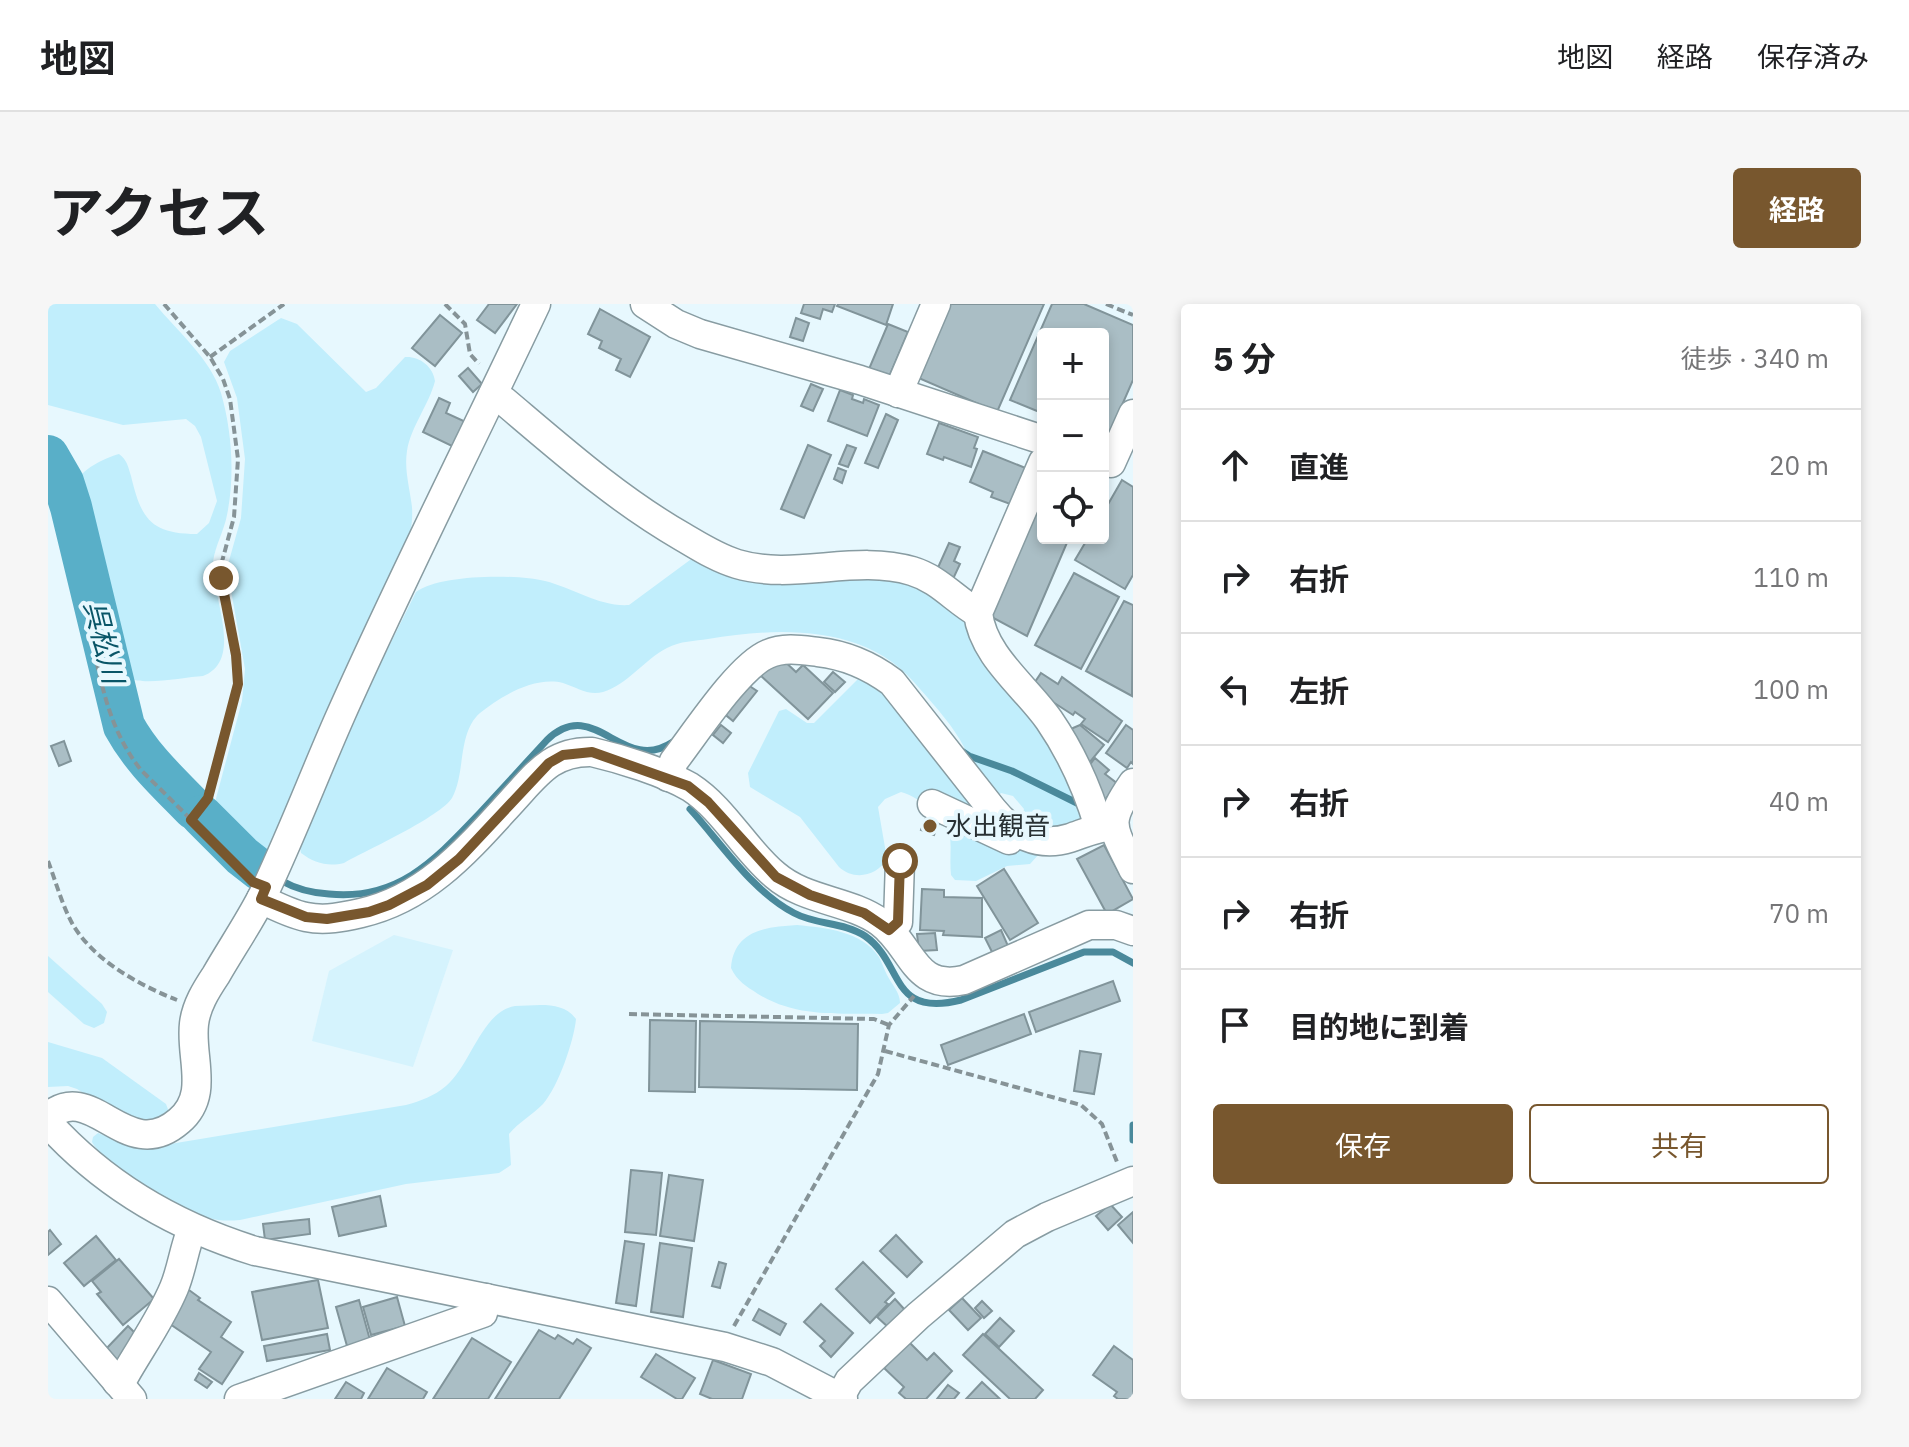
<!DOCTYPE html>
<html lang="ja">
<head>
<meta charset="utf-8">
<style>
	:root { --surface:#fff; --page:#f6f6f6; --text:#202124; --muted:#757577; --line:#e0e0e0; --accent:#78572e }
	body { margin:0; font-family:"IBM Plex Sans","Noto Sans JP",sans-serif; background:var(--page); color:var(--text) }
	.controls { position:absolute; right:24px; top:24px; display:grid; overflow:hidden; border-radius:8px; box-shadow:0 4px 12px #0003 }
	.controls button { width:72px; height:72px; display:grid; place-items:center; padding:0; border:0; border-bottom:2px solid var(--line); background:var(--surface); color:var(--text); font:40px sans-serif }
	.stop { position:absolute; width:24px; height:24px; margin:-18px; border:6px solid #78572e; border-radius:50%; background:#fff }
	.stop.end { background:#78572e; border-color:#fff; box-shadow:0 2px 8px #0008 }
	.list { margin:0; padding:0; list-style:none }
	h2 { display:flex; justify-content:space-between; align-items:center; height:104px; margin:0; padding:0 32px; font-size:34px }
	h2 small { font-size:26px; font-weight:400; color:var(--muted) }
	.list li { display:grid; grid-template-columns:52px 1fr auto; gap:24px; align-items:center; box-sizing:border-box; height:112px; padding:0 32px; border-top:2px solid var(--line) }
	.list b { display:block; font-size:30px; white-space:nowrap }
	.list em { font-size:26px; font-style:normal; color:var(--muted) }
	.actions { display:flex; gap:16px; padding:24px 32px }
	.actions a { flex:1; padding:18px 0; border:2px solid var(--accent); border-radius:8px; text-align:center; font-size:28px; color:var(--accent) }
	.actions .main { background:var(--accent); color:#fff }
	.icon { flex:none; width:44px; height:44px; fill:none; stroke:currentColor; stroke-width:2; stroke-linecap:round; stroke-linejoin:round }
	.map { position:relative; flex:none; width:1085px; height:1095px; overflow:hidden; border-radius:8px }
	header { display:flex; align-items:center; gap:48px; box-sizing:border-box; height:112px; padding:0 40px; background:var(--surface); border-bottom:2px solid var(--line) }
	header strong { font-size:38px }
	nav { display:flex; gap:44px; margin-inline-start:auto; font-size:28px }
	.intro { display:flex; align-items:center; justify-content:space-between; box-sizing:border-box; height:192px; padding:0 48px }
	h1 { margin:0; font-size:56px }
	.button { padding:20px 36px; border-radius:8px; background:var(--accent); color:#fff; font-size:28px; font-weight:700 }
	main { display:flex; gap:48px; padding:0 48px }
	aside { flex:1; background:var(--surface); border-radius:8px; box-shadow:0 4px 12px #0003 }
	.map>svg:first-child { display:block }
	.built { fill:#d5f3fd }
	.green { fill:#c1eefc; fill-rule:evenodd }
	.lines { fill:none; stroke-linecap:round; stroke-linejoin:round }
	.stream { stroke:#4a899b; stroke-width:7 }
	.river { stroke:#59afc8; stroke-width:42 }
	.building { fill:#aabec5; stroke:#81949a; stroke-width:2 }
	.minor-casing { stroke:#889ca2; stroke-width:31 }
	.path { stroke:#869397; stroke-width:4; stroke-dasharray:8 4; stroke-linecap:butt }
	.minor { stroke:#fff; stroke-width:28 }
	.route { stroke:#78572e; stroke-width:10 }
	.poi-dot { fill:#78572e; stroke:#e7f8fe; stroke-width:3 }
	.labels { text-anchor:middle; stroke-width:8; stroke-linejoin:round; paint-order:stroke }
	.poi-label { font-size:26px; fill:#283033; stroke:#e7f8fe; text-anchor:start }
	.water-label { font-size:28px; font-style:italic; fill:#095567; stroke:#e7f8fe }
</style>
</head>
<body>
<header>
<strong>地図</strong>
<nav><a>地図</a><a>経路</a><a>保存済み</a></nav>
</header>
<div class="intro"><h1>アクセス</h1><a class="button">経路</a></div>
<main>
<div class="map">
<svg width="1085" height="1095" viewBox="0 0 1085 1095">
	<rect width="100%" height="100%" fill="#e7f8fe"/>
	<path class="built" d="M346,631L405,646L365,763L264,737L281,667Z"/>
	<g class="green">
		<path d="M0,0H107C129,27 163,55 173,89C184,127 187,172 179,211C176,227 167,242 165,258C163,290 197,356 155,372C137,373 96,382 81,374C74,370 72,364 68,358L27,180C33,165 57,154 71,150C79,156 80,162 83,172C93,213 101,230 149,230L161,219L169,197L153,133L147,122L138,115L75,121L0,101Z"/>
		<path d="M233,14L249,20L318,88L328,84L357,53C371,52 385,62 387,77C381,101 363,122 359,147C356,166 362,185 364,203C365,219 362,232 358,247L222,544C205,564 172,519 166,502L194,397L197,365L179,264L193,214L197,155L189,94L176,58L182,47Z"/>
		<path d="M653,253L687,267L709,272L824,267L864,274L883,283L923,315L929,331L954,371L987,409L1006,437L1037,500L1038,511C1031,523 1023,527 1009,529C974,534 956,511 937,485C931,478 923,470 919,461C917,455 919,449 916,443C906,423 887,402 872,385C855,364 835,349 810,340C761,323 710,327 660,335C647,337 632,337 619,344C597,355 579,381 555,388C540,392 528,383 515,379C487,372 453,392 432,409C409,429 418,469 404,494C392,513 319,546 296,559C280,563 266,559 253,549L251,538L302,421L368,288C392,270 468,270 497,277C525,284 552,303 581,301L642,256ZM953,489L965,492L976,505L974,512L966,513L950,499L949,493Z"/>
		<path d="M812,373H821L992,549L982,560L959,562L928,577L907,576L903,571C900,542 911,521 881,503C872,497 864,491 853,488L837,495L830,503L839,555C829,572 806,577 791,563L752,513L702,483L700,469L731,407L738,405L759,419H766Z"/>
		<path d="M749,621C778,624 814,627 831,653C834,659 836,665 839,671C844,681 852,688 852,699L840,709L834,710C790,709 749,714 710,690C698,682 689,677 683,664C686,626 718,623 749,621Z"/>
		<path d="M0,652L54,700L59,708L56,719L46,724L36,720L0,688Z"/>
		<path d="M467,702C488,702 514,696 528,715C526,737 510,783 495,800C484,811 471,818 461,830L463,861L451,869L358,880L192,916C181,917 171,917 161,914C132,906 58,863 44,838L45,833L50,829L77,840L110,842L358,801C373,797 386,792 398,782C423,761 434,707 467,702Z"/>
		<path d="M0,738L54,754L118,800L121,808C92,832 55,800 29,785L20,782L0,783Z"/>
	</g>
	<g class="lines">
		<g class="stream">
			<path d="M912,446L921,452L964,467L1035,502"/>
			<path d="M642,505C674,540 704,587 746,609C768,621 796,618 817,632C856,659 841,714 913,696L1036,648H1065L1085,659"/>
			<path d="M234,577C248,585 265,589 281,590C351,597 388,555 432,509C454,485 477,460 499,436C547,390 574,472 625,438"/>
			<path d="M1085,821V836"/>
		</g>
		<g class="river">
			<path d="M0,152L15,178L23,203L76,422C94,455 121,479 146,505"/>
			<path d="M154,512L194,552L212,566"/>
		</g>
	</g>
	<g class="building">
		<path d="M441,0H469L447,29L429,16Z"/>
		<path d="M756,0H787L784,8L775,5L772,15L753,9Z"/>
		<path d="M790,0H845L838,21L789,2Z"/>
		<path d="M897,0H996L949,108L866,72Z"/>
		<path d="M1004,0H1036L1085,21V76L1057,140L1055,139V30H995V113L994,109L962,96Z"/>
		<path d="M552,5L602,33L582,73L568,66L573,55L551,44L554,37L540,30Z"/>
		<path d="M392,11L414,29L387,62L364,44Z"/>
		<path d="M748,14L761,19L755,37L742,33Z"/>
		<path d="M840,20L860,28L841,73L821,65Z"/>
		<path d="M420,64L434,80L425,88L411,72Z"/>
		<path d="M763,80L775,85L765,107L753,102Z"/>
		<path d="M792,86L805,91L804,95L815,99L816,95L831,101L819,132L780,117Z"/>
		<path d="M391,94L402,99L398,109L420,119L408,144L375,128Z"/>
		<path d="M838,110L850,116L830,164L817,159Z"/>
		<path d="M891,119L930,133L926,144L929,145L923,163L896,153L895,156L879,150Z"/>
		<path d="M760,141L783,151L756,214L733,205Z"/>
		<path d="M799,141L808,144L800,163L791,160Z"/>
		<path d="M935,147L980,165L965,201L943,193L945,188L922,178Z"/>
		<path d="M790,164L798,167L794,179L786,175Z"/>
		<path d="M1074,176L1085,183V271L1077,285L1027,256L1040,234H1055V209Z"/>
		<path d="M995,178V234H1021L979,332L938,310Z"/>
		<path d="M901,239L912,243L906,257L912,260L905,275L888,268Z"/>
		<path d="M1026,269L1071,293L1033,365L987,341Z"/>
		<path d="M1076,297L1085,301L1084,392L1038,367Z"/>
		<path d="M731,352L748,368L755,361L785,389L760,415L713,372Z"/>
		<path d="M785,368L797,378L787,388L776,378Z"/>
		<path d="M993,369L1010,380L1014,373L1074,417L1060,438L1033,420L1037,415L1027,408L1025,411L983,384Z"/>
		<path d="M697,379L709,387L685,417L674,408Z"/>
		<path d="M673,421L683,429L675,439L665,431Z"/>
		<path d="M1032,421L1056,441L1036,465L1018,427Z"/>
		<path d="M1078,421L1085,426V460L1083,458L1079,464L1058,449Z"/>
		<path d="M16,437L23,457L11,462L3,442Z"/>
		<path d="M1047,454L1061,466L1057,470L1070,480L1056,497L1036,468Z"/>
		<path d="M878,514L891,519L886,531L873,526Z"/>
		<path d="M1056,541L1085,595L1059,610L1029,555Z"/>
		<path d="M956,565L990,619L962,636L929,582Z"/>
		<path d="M874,585L896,586V593L934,594V633L895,631L896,627L872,626Z"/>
		<path d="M953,626L960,642L945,650L937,634Z"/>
		<path d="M887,629L889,646L871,647L869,630Z"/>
		<path d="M1065,677L1072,697L988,728L981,708Z"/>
		<path d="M976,710L983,730L900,761L893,741Z"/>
		<path d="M602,716L648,717L647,788L601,787Z"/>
		<path d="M652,717L810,720L809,786L651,783Z"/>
		<path d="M1032,747L1053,750L1046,790L1026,787Z"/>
		<path d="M583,866L614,869L608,931L577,928Z"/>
		<path d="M621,871L655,876L646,937L612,932Z"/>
		<path d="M332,892L338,922L291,932L284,903Z"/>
		<path d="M1062,900L1074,913L1060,926L1048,912Z"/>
		<path d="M1085,908V939L1070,921Z"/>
		<path d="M261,915L262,930L217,936L215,920Z"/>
		<path d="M2,926L13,940L0,951V928Z"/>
		<path d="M848,931L874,958L859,973L832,947Z"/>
		<path d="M48,932L68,956L36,982L16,959Z"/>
		<path d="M577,937L596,940L588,1002L568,999Z"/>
		<path d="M612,939L644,944L635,1013L603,1008Z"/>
		<path d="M71,955L106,995L75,1021L49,990L53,988L44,977Z"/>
		<path d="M671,958L678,960L672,984L664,982Z"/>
		<path d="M815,958L846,989L837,998L840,1000L822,1019L788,985Z"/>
		<path d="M270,976L280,1024L214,1036L204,988Z"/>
		<path d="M141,986L152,994L150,996L183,1018L173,1033L195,1048L174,1080L151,1065L163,1048L119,1018Z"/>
		<path d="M349,993L357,1022L323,1031L315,1003Z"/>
		<path d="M914,994L933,1014L920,1026L901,1006Z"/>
		<path d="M847,995L857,1006L840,1023L829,1013Z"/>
		<path d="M311,996L322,1036L299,1042L288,1003Z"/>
		<path d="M934,997L944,1007L936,1014L927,1004Z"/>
		<path d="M773,1000L805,1029L783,1053L772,1042L777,1037L756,1018Z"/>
		<path d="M711,1005L738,1020L732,1031L705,1016Z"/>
		<path d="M952,1014L966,1027L951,1043L937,1030Z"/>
		<path d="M80,1022L94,1036L76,1063L57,1046Z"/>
		<path d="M491,1026L507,1035L510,1031L525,1040L529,1035L543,1044L511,1095H447Z"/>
		<path d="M279,1030L282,1046L219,1057L216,1042Z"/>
		<path d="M935,1030L995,1086L987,1095H962L915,1051Z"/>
		<path d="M424,1034L463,1058L440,1095H385Z"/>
		<path d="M861,1038L879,1056L886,1049L904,1067L878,1095H858L851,1089L856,1083L836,1064Z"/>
		<path d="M1066,1042L1085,1056V1095H1070L1066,1092L1069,1088L1045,1071Z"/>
		<path d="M608,1050L647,1074L634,1095H629L593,1073Z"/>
		<path d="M665,1056L703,1070L694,1095H664L652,1090Z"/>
		<path d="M339,1064L379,1088L375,1095H320Z"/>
		<path d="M151,1069L164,1078L159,1084L147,1076Z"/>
		<path d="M298,1078L316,1089L313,1095H287Z"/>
		<path d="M934,1078L952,1095H918Z"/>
		<path d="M900,1081L911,1089L906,1095H889Z"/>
	</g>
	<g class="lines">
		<defs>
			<g id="minor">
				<path d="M597,0L628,20L652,30L812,76L995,136"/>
				<path d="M850,89L888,0"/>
				<path d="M445,91L456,97C514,146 569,195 635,233C652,243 669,254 689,260C746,277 807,250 864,267C891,275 907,296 930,309"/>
				<path d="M995,158L930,309C935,352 977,382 1001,416C1023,448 1040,486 1051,523"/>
				<path d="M1063,159L1085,110"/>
				<path d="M620,473L626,457C647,430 691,362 720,350C736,343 753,346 770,348C798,351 821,361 844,378L944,505C964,530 990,544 1022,534C1037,529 1049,523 1065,522"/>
				<path d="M1085,479C1057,520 1064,522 1085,565"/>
				<path d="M884,500L961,536L964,532"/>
				<path d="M213,595C227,602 243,610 258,613C277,617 295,613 313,609C379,594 420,545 464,497C489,470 504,447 544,448C574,455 616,468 642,483C676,505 696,545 727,571C757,597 801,596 832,618C865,642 865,687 916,676L1041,621H1068L1085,627"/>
				<path d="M841,626L850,618L852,557"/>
				<path d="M0,813C44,773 78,863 131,817C162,791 142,754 146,720C148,702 158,686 168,671C183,645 200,620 214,593C242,535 265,474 291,415C353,275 423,138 488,0"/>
				<path d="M0,819C57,882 126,922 207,947L677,1043L724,1058L795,1095"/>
				<path d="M0,997L84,1095"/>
				<path d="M69,1078L77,1071C93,1043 113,1015 126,984C134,965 136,944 144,925"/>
				<path d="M792,1093L801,1077L870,1012L967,930L999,913L1085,877"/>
				<path d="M191,1095L435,1009L438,994"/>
			</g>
		</defs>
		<use href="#minor" class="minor-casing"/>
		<g class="path">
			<path d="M116,0L162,53L175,75L182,95L190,155L186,213L172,265L188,351L190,380L160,494L143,516"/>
			<path d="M397,0L417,20L422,50L431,60"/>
			<path d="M1058,0L1085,11"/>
			<path d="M162,53L236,0"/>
			<path d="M41,323C53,376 59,423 93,466L198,570"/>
			<path d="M0,557C8,578 14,601 25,621C47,657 91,681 129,696"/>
			<path d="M581,710L826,715L841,721"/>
			<path d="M837,747L1033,801L1054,820L1069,858"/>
			<path d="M686,1022L830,770L841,721L866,692"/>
		</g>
		<use href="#minor" class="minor"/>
	</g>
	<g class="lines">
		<path class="route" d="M173,274L188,351L190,380L160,494L143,516L205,578L218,583L213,595L258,613L279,615L321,608L341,601L379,581L411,555L501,459L515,451L544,448L640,482L660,498L728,573L762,591L816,609L841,626L850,618L852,557"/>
	</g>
	<circle class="poi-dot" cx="882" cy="522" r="8"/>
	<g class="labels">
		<g class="poi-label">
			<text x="898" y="531">水出観音</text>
		</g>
		<g class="water-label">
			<text transform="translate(56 338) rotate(76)" y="10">呉松川</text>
		</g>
	</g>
</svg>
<div class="controls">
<button>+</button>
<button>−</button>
<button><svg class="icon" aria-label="locate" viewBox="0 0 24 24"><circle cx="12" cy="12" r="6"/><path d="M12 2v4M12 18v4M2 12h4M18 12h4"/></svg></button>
</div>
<div class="stop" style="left:852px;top:557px"></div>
<div class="stop end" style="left:173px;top:274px"></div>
</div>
<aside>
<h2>5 分<small>徒歩 · 340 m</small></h2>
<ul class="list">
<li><svg class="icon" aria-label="ahead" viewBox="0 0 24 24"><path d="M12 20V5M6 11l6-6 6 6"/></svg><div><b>直進</b></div><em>20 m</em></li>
<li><svg class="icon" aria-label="right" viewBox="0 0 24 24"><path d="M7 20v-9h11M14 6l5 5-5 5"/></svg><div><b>右折</b></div><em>110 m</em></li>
<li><svg class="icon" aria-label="left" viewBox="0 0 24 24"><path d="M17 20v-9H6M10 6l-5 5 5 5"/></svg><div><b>左折</b></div><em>100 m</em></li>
<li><svg class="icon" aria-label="right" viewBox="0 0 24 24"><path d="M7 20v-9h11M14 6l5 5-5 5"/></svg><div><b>右折</b></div><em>40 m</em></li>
<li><svg class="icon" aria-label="right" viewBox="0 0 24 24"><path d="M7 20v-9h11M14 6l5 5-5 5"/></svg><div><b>右折</b></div><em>70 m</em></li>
<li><svg class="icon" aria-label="arrive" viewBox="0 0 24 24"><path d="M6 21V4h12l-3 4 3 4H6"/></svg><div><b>目的地に到着</b></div></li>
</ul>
<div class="actions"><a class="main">保存</a><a>共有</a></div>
</aside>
</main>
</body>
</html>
